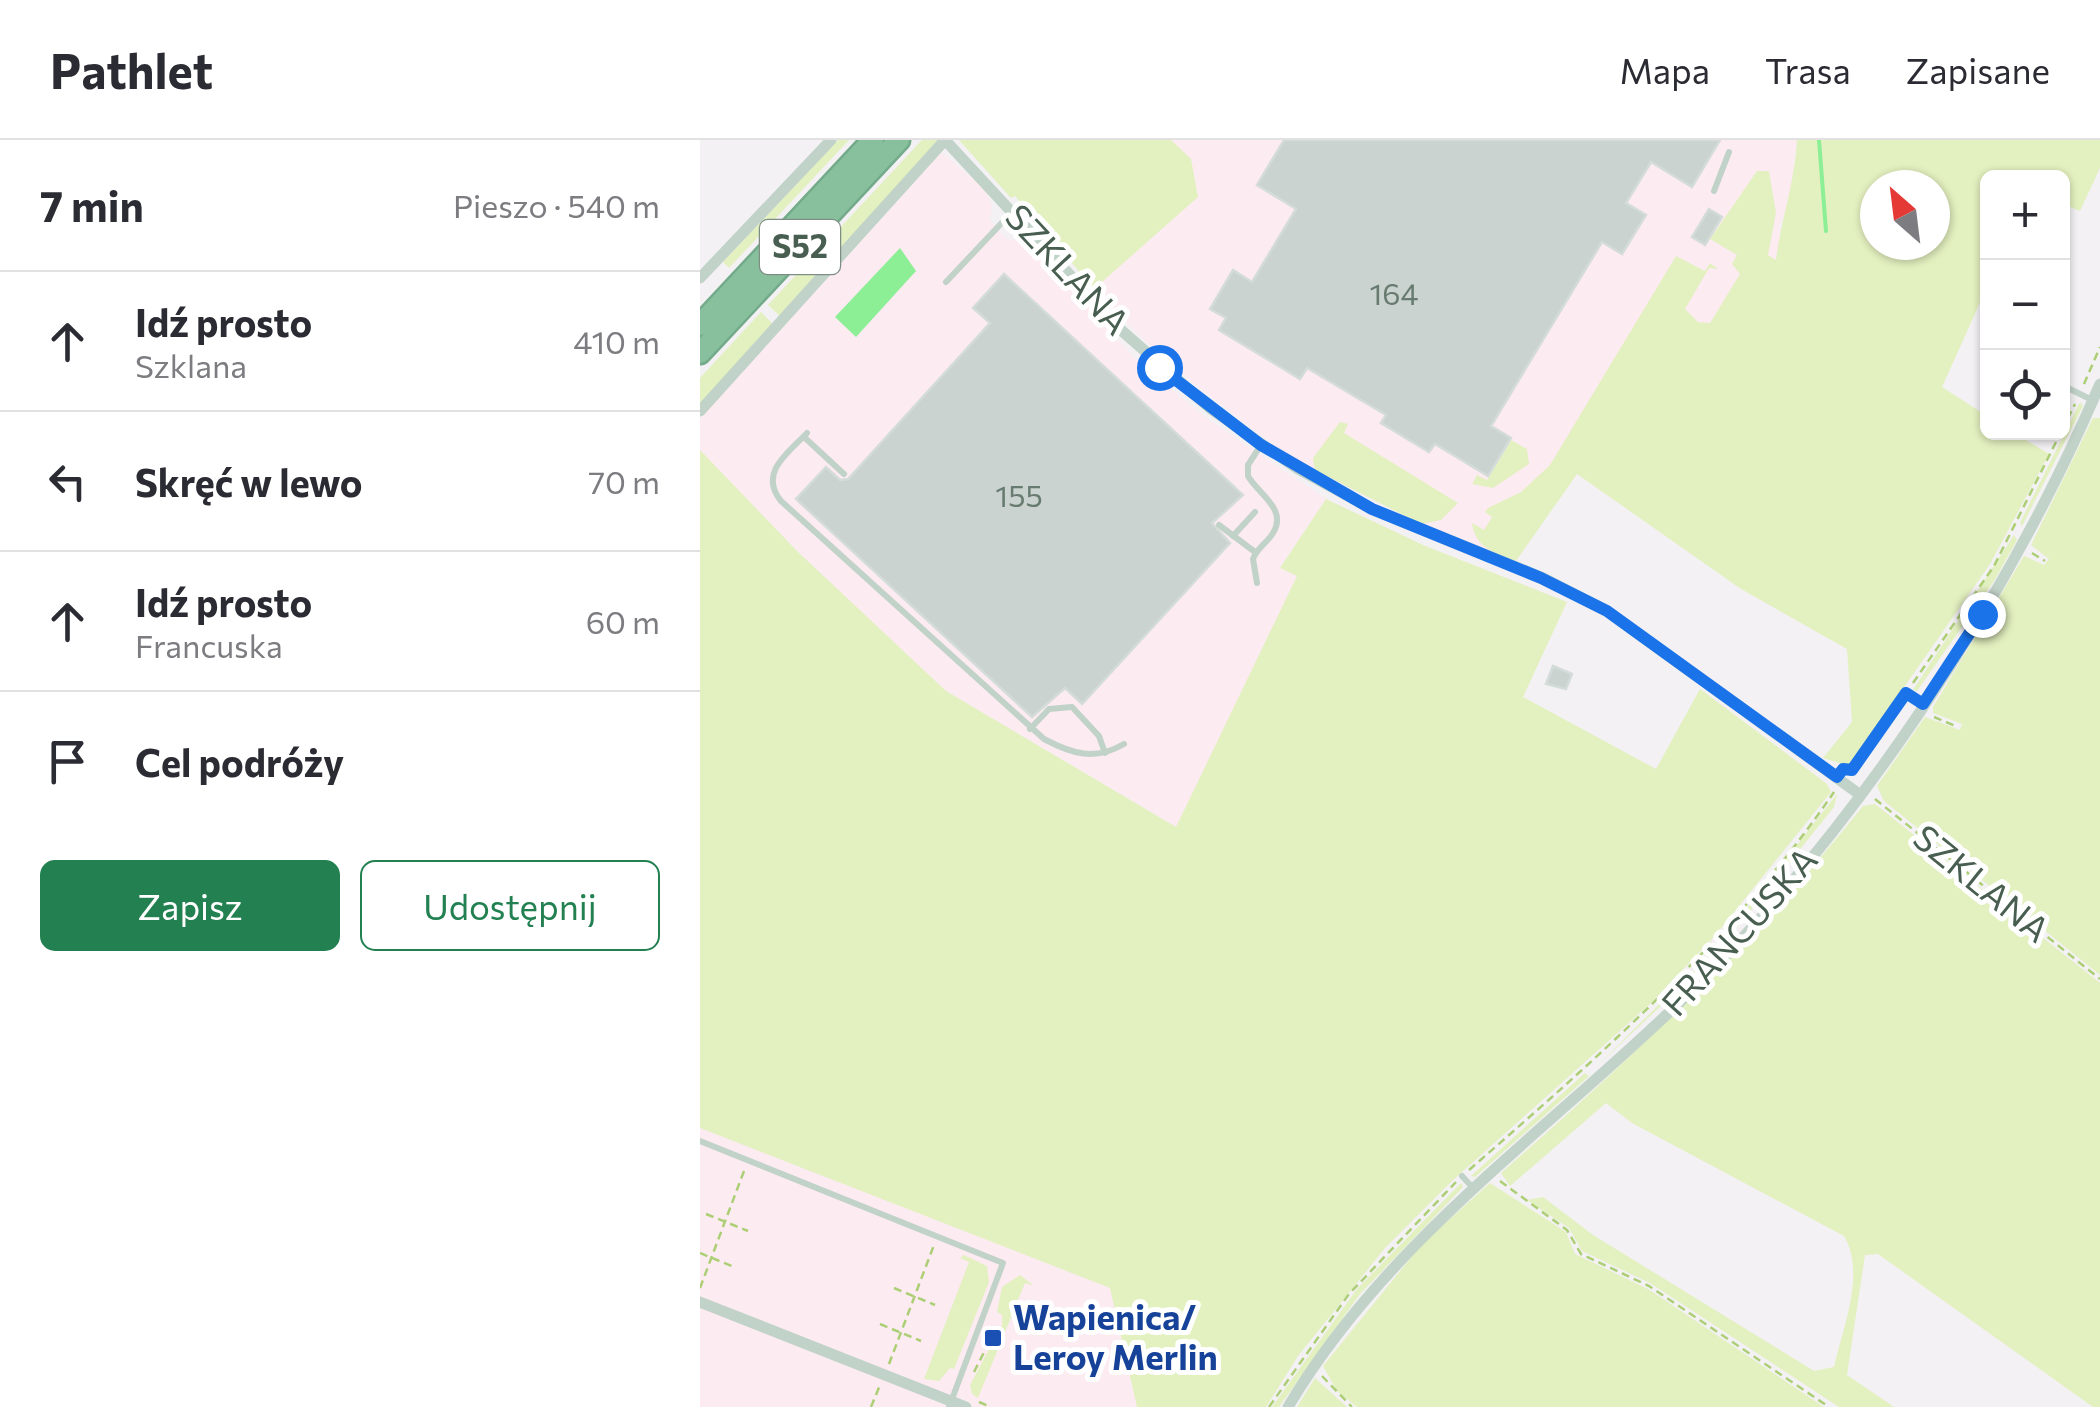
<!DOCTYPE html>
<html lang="pl">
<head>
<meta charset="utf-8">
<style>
	:root { --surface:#fff; --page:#f7f7f7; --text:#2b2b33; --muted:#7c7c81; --line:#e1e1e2; --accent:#228051 }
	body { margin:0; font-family:Commissioner,sans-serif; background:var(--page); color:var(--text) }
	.controls { position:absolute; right:30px; top:30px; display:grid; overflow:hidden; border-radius:15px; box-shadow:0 2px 8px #0004 }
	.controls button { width:90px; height:90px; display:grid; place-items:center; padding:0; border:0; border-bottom:2px solid var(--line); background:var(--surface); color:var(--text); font:50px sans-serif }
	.compass { position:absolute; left:1160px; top:30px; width:90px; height:90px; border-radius:50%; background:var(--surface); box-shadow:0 2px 8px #0004; rotate:332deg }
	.stop { position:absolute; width:30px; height:30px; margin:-22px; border:8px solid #1a73e8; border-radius:50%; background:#fff }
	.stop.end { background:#1a73e8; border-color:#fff; box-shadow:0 2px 10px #0008 }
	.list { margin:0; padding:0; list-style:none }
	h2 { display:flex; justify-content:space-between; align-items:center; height:130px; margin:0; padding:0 40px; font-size:42px }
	h2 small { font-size:32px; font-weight:400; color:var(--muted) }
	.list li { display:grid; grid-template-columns:65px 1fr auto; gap:30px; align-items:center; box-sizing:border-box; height:140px; padding:0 40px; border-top:2px solid var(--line) }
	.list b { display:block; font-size:38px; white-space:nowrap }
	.list p { margin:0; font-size:32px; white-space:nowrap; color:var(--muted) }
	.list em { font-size:32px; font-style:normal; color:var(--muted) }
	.actions { display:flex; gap:20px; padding:30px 40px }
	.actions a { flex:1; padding:22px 0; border:2px solid var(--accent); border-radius:15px; text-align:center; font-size:35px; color:var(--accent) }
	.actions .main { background:var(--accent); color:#fff }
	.icon { flex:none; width:55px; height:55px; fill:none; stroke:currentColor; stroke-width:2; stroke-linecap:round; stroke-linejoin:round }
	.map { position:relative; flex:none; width:1400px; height:1267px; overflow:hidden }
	header { display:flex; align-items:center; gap:60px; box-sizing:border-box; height:140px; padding:0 50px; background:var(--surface); border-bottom:2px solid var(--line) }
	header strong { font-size:48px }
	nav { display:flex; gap:55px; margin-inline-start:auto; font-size:35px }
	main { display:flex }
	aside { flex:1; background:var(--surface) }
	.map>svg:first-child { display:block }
	.commercial { fill:#fdebf2 }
	.green { fill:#e3f0bf; fill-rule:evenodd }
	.water { fill:#8cee95 }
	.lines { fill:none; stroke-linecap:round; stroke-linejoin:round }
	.stream { stroke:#8cee95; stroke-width:4 }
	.building { fill:#cad3cf; stroke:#d4dcd9; stroke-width:2.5 }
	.highway-casing { stroke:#73ab8a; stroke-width:25 }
	.path { stroke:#accf76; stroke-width:2.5; stroke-dasharray:8 5; stroke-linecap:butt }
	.lane { stroke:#c1d2c8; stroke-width:6 }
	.street { stroke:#c1d2c8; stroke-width:11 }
	.highway { stroke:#88c09e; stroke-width:20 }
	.route { stroke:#1a73e8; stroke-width:12 }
	.transit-dot { fill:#1a4fb4; stroke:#fff; stroke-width:4 }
	.labels { text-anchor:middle; stroke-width:10; stroke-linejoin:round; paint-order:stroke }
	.number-label { font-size:30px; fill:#687b70 }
	.shield { fill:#fff; stroke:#7f8e84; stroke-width:2.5 }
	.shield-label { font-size:32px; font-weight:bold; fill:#485e50 }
	.street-label { font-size:35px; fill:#485e50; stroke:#fff }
	.transit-label { font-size:35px; font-weight:bold; fill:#164399; stroke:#fff; text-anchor:start }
</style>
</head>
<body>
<header>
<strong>Pathlet</strong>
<nav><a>Mapa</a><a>Trasa</a><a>Zapisane</a></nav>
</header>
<main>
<aside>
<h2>7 min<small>Pieszo · 540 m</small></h2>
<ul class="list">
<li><svg class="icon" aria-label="ahead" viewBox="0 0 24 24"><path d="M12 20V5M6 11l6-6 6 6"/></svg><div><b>Idź prosto</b><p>Szklana</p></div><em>410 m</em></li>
<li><svg class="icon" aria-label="left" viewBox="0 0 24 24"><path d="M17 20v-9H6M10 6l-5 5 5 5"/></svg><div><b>Skręć w lewo</b></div><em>70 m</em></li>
<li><svg class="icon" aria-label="ahead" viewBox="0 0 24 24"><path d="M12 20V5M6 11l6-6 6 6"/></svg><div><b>Idź prosto</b><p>Francuska</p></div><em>60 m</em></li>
<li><svg class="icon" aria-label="arrive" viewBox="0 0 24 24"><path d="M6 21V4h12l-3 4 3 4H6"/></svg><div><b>Cel podróży</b></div></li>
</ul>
<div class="actions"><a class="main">Zapisz</a><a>Udostępnij</a></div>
</aside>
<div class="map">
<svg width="1400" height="1267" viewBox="0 0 1400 1267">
	<rect width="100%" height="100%" fill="#f3f1f3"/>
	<g class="commercial">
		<path d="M471,0H1097L1090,60L1080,85L1075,241L963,198L816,421L721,384L603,324L565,299L465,221L394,149L498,57L491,19Z"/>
		<path d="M242,12L286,51L292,66L290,80L305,98L328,104L436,219L506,278L626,359L580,427L598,436L477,687L246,551L97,411L0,310V279Z"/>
		<path d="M0,988L410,1148L437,1267H0Z"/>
	</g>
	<g class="green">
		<path d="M138,0H149L29,128L23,122Z"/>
		<path d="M222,0H241L82,178L68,165Z"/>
		<path d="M259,0H471L491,19L498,57L394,149L315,56L311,58Z"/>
		<path d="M1097,0H1400V28L1380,71L1363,64L1362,38H1288L1287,147L1242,247L1287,276L1288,292L1314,293L1349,314L1290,424L1149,626L1123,618L1152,582L1147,509L1041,449L877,334L816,421C795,413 775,408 772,383L784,390L792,377L785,372L788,368L821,352L850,325L976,116L1005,131L1010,123L1018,129L1009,128L985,169L998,182L1010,183L1040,134L1032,124L1037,115L1010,99L1057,31H1069L1076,73L1068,115L1076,120C1081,79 1095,42 1097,0ZM1175,45H1235V105H1175Z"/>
		<path d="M61,172L75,186L0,263V238Z"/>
		<path d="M1380,262L1383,266L1322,386L1320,383Z"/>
		<path d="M1393,278H1400V835L1184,661L1177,646L1225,577L1260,590L1262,584L1233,573V567L1324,416L1344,425L1349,419L1331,405Z"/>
		<path d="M640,282L648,284L644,293L758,363L741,380L721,384L615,330L613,318Z"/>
		<path d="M811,300L827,309L829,324L793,348L772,344L777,335L787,340Z"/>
		<path d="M0,310L97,411L246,551L476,687L597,436L580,428L626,359L723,405L867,462L823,557L956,629L1000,549L1127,644L1131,652L1014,797L950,864L753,1040L685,1108L598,1216L566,1267H437L410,1148L0,988Z"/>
		<path d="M1314,395L1317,400L1294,441L1217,551L1213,550Z"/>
		<path d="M1137,654L1134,667L1016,814L896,927L1014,810Z"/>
		<path d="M1175,664L1400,843V1267H1393L1178,1114L1165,1115L1147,1235L1194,1267H1139L950,1143L882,1111L869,1088L827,1060L843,1057L893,1095L1114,1231L1134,1227C1143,1187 1166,1133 1144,1096L932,983L906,963L810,1046L801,1033C932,919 1054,802 1163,666Z"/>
		<path d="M885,933L889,936L775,1037L771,1036Z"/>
		<path d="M761,1043L763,1047L660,1154L579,1267H572L657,1149Z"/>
		<path d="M790,1043L866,1092L875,1114L948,1149L1124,1267H657L637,1251L623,1226L722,1104Z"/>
		<path d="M264,1115L287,1126L289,1142L254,1229L250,1228L239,1241L224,1239L269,1122L260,1118Z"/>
		<path d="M320,1135L334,1146L325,1143L278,1258L272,1254L270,1245L302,1185V1175L297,1172L302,1147Z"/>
		<path d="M615,1238L647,1267H597Z"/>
	</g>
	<path class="water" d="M200,108L216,131L156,197L135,177Z"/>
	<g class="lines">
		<path class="stream" d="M1119,0L1126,91"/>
	</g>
	<g class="building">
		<path d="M584,0H1020L992,47L951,22L926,63L946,75L922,114L902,102L791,286L811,298L788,336L735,304L729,312L681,283L686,275L607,228L600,239L519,190L526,178L510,169L533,130L552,142L596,69L557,45Z"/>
		<path d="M1009,69L1022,77L1005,105L992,97Z"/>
		<path d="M304,134L543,355L512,383L530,403L382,564L365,548L332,577L96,359L126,327L140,340L148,339L290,183L273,168Z"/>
		<path d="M853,526L872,534L866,549L846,544Z"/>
	</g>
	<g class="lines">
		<defs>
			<g id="highway">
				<path d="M0,185L173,0"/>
				<path d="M0,213L199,0"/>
			</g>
		</defs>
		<use href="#highway" class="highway-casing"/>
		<g class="path">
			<path d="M1384,244L1400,207"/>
			<path d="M1362,290L1375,264"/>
			<path d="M1332,413L1345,421"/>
			<path d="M1213,543L1294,426L1361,292"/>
			<path d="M1234,577L1258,587"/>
			<path d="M1148,631L1200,562"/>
			<path d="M1175,659L1400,839"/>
			<path d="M769,1030C902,914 1034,798 1134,652"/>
			<path d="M800,1041L867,1090L881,1114L949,1146L1129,1267"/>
			<path d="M6,1074L48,1091"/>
			<path d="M0,1113L34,1127"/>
			<path d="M0,1148L44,1031"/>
			<path d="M194,1148L235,1165"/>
			<path d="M180,1184L221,1201"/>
			<path d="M189,1224L234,1105"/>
			<path d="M274,1232L296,1189"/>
			<path d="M622,1236L652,1267"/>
			<path d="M279,1262L291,1267"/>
			<path d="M171,1267L180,1245"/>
			<path d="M569,1267L649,1154L756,1042"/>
		</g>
		<g class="lane">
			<path d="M1014,51L1029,12"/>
			<path d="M246,142L312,72"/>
			<path d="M1362,245L1392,260"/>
			<path d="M107,293C88,313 58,333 81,361L344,599C372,614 395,621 424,604"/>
			<path d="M104,297L144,334"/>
			<path d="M519,385L555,412"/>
			<path d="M533,396L555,372"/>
			<path d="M557,443L553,419C557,408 567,403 573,393C588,369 558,354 548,336V325L561,305"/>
			<path d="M1206,553L1223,565"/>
			<path d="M330,589L349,569L372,567L399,596L405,613"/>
			<path d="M0,1001L303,1123L249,1267"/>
			<path d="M762,1036L773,1048"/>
		</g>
		<g class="street">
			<path d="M245,0L421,190L511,269L598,329L672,369L841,437L907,471L1159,654"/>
			<path d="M0,138L131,0"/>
			<path d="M0,271L245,0"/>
			<path d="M0,1162L266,1267"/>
			<path d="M588,1267C686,1102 846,992 981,861C1153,694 1306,464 1400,244"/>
		</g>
		<use href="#highway" class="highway"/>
	</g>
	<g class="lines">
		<path class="route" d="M459,227L561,305L672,369L841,438L907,471L1137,637L1143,629L1152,630L1206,553L1223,564L1282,474"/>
	</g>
	<rect class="transit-dot" x="283" y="1188" width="20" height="20" rx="5"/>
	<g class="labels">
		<g class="number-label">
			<text x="694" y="165">164</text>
			<text x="319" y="367">155</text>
		</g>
		<rect class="shield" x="60" y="80" width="80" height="54" rx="8"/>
		<g class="shield-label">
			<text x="100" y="118">S52</text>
		</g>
		<g class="street-label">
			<text transform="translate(367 130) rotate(47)" y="12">SZKLANA</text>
			<text transform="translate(1281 744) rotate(39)" y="12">SZKLANA</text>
			<text transform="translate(1040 792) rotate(-48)" y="12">FRANCUSKA</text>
		</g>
		<g class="transit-label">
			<text x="313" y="1190">Wapienica/<tspan x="313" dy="40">Leroy Merlin</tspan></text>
		</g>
	</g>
</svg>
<div class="controls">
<button>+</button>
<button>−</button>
<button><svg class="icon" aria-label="locate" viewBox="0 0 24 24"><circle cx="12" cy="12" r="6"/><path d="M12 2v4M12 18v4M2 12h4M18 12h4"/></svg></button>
</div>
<svg class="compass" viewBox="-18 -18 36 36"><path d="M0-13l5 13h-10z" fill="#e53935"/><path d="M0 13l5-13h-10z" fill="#7c7c81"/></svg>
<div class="stop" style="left:459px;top:227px"></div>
<div class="stop end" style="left:1282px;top:474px"></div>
</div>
</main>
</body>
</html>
